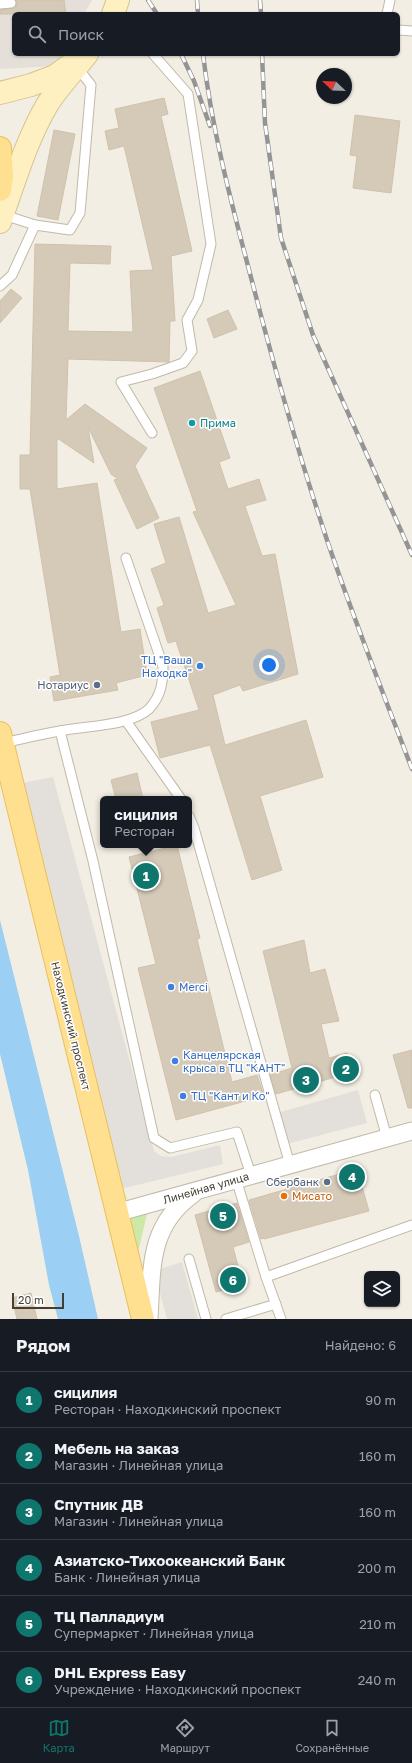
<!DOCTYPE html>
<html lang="ru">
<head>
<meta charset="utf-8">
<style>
	:root { --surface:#171b24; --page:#20242c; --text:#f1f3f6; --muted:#9ea1a6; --line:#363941; --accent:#0f766e }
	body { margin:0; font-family:"Golos Text",sans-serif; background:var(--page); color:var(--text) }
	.controls { position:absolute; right:12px; bottom:12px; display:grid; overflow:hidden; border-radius:6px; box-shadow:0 1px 3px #0004 }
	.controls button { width:36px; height:36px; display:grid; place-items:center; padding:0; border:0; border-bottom:1px solid var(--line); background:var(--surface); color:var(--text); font:20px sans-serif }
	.compass { position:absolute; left:316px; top:68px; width:36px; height:36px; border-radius:50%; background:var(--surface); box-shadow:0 1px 3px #0004; rotate:293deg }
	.scale { position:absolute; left:12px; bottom:10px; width:52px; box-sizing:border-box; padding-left:4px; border:2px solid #453e33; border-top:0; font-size:11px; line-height:14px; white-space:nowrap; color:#453e33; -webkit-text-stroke:3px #fff; paint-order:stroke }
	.you { position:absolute; left:269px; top:665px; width:14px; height:14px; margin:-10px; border:3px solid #fff; border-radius:50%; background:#1a73e8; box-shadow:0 0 0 6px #1a73e833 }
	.badge { display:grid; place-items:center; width:26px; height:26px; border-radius:50%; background:var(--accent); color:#fff; font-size:13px; font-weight:700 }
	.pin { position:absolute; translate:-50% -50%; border:2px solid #fff; box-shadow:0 1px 4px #0006 }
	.popup { position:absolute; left:100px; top:796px; width:92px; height:52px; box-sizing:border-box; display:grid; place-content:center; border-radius:6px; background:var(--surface); filter:drop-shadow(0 1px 3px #0005); font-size:13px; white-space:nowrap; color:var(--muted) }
	.popup b { font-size:15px; color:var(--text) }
	.popup::after { content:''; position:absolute; left:50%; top:100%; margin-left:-8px; border:8px solid transparent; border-top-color:var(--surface) }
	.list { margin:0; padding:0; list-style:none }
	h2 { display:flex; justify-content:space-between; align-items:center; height:52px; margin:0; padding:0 16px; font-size:17px }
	h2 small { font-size:13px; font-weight:400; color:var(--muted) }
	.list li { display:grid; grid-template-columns:26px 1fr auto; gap:12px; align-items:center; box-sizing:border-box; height:56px; padding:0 16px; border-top:1px solid var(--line) }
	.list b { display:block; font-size:15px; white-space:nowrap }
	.list p { margin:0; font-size:13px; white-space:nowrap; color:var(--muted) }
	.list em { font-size:13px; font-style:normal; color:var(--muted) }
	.icon { flex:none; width:22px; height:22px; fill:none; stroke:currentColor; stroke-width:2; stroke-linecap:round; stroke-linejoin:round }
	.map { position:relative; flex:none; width:412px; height:1319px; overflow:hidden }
	.search { position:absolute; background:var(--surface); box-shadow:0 1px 3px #0004; left:12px; right:12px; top:12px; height:44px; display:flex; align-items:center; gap:10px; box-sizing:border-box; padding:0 14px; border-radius:6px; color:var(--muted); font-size:15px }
	.sheet { height:388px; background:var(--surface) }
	nav { display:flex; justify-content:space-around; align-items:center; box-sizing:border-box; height:56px; border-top:1px solid var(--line); background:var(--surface); font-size:11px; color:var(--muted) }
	nav a { display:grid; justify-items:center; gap:2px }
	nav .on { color:var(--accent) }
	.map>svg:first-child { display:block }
	.industrial { fill:#e4dfd8 }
	.green { fill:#cce9a9 }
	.parking { fill:#e3e0dc }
	.water { fill:#9bcff3 }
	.building { fill:#d5cab8; stroke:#d0c2ab }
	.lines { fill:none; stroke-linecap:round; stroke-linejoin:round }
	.service-casing { stroke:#c1b9a8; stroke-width:11 }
	.minor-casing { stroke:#c1b9a8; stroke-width:19 }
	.secondary-casing { stroke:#d5c390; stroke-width:24 }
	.primary-casing { stroke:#e9bf5b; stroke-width:24 }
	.service { stroke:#fff; stroke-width:9 }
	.minor { stroke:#fff; stroke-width:17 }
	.secondary { stroke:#fff0c1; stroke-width:22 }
	.primary { stroke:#ffe090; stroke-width:22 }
	.rail-casing { stroke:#949494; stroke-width:4.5 }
	.rail { stroke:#fff; stroke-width:3; stroke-dasharray:9; stroke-linecap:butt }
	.culture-dot { fill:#0f9aa8; stroke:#fff; stroke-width:1.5 }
	.shop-dot { fill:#3f7fe0; stroke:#fff; stroke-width:1.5 }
	.service-dot { fill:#5c6f8a; stroke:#fff; stroke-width:1.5 }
	.food-dot { fill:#e8710a; stroke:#fff; stroke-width:1.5 }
	.labels { text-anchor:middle; stroke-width:3; stroke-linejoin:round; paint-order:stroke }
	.culture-label { font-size:11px; fill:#0d838f; stroke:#fff; text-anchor:start }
	.shop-label { font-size:11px; fill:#366cbe; stroke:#fff; text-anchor:start }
	.service-label { font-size:11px; fill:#4e5e75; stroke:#fff; text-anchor:end }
	.street-label { font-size:11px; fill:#453e33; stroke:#fff }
	.food-label { font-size:11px; fill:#c56008; stroke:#fff; text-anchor:start }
</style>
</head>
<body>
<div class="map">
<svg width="412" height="1319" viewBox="0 0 412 1319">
	<rect width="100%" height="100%" fill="#f3eee3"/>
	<path class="industrial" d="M0,0H92L84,14H14V54H62L56,66L0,69Z"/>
	<path class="green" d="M148,1210L134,1269L122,1218Z"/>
	<g class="parking">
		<path d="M53,777L154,1151L161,1156L171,1157L220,1145L223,1164L121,1189L22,783Z"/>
		<path d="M358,1090L367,1123L287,1144L277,1113Z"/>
		<path d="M182,1262L198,1319H167L154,1271Z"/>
	</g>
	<path class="water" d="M0,920L79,1236L98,1319H58L49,1285L28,1170L0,1054Z"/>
	<g class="building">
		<path d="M16,0H64L66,14H0V10L15,8L17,5Z"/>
		<path d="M164,98L168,114L161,116L192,251L171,256L175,321H170L169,362L68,359L66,420L85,404L147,448L135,466L159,518L137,529L114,480L118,479L111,474L88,427L94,463L57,438V489L97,483L121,632L140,629L147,675L116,683L118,690L54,701L50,677L60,675L30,489H20V455H30L35,244L111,246L110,264L70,263L68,331L133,332L130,271L153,270L124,146L109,150L105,131L119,128L115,109Z"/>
		<path d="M355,115L400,121L391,193L353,188L357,156L350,155Z"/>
		<path d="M54,130L75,134L58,220L37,216Z"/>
		<path d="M11,289L22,298L0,323V301Z"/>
		<path d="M228,310L237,329L214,338L207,319Z"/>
		<path d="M200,371L230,458L219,462L228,489L259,479L266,500L245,506L262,556L275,554L298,674L243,691L240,685L213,695L225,745L306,720L323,777L260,796L282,870L252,880L210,745L160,758L151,722L199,710L176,641L168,643L157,608L164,605L151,569L166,563L154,524L179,517L208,613L236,605L193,512L197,511L154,388Z"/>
		<path d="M137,773L143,799H116L111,780Z"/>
		<path d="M177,845L200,938L197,939L232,1082L257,1075L264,1096L176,1120L138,968L156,964L129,857Z"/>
		<path d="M304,940L310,973L325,969L339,1021L321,1024L329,1058L347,1053L353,1072L276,1094L270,1075L292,1068L263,951Z"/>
		<path d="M412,1050V1108H408L393,1055Z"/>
		<path d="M357,1169L369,1211L264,1239V1238L261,1239L249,1200Z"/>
		<path d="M237,1203L249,1242L233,1247L243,1285L216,1292L195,1215Z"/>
		<path d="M31,1293L37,1319H17L12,1298Z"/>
	</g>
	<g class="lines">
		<defs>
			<g id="service">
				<path d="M0,4L11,3"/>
				<path d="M387,14L390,0"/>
				<path d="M398,30L412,31"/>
				<path d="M1,214L35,225L70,230L80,213L91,85L77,67"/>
				<path d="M0,286L12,275L35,225"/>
				<path d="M152,433L121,382L152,374L183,363L192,351L187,320L198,300L211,244L188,94L153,54"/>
				<path d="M126,721L181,799"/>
				<path d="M60,731L93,861L154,1138L170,1148L237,1132L251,1175"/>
				<path d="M3,743C22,739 41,734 60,731C84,726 131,726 149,709C161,696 163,683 163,666L126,558"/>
				<path d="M189,816L194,828L290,1165"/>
				<path d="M375,1095L387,1138"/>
				<path d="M236,1179L266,1277L281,1319"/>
				<path d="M189,1259L206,1319"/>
				<path d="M266,1277L412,1225"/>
				<path d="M226,1319L276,1304"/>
			</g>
			<g id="minor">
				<path d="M116,1213L412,1131"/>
				<path d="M149,1319C152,1269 148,1226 193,1194"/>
			</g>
			<g id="secondary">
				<path d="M113,14L118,0"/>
				<path d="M0,93L31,85L55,76L73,63"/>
				<path d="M0,222C14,183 26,141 47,105C58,87 74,71 87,54"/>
			</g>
			<g id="primary">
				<path d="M0,148L2,177L0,190"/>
				<path d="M0,733L143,1319"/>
			</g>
		</defs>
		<use href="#service" class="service-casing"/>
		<use href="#minor" class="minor-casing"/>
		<use href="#secondary" class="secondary-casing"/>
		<use href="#primary" class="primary-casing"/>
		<use href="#service" class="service"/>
		<use href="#minor" class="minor"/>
		<use href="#secondary" class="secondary"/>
		<use href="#primary" class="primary"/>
		<defs>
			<g id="rail">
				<path d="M148,0L157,14"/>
				<path d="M197,0L198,14"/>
				<path d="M260,0L261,14"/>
				<path d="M181,54L194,81L210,126"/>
				<path d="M203,54C212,132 233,209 253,285C275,370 299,456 327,540C353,617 383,693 412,769"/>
				<path d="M262,54L265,123L281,238L313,335L412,555"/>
			</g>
		</defs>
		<use href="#rail" class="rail-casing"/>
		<use href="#rail" class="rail"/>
	</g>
	<circle class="culture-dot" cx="192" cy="423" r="4"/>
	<g class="shop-dot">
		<circle cx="200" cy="666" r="4"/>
		<circle cx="171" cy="987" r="4"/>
		<circle cx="175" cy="1061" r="4"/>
		<circle cx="183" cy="1096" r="4"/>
	</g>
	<g class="service-dot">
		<circle cx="97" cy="685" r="4"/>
		<circle cx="327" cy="1182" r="4"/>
	</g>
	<circle class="food-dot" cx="284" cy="1196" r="4"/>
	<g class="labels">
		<g class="culture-label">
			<text x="200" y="427">Прима</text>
		</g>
		<g class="shop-label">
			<text x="192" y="664" text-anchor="end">ТЦ "Ваша<tspan x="192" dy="13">Находка"</tspan></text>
			<text x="179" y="991">Merci</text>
			<text x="183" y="1059">Канцелярская<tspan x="183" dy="13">крыса в ТЦ "КАНТ"</tspan></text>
			<text x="191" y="1100">ТЦ "Кант и Ко"</text>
		</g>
		<g class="service-label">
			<text x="89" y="689">Нотариус</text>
			<text x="319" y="1186">Сбербанк</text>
		</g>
		<g class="street-label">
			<text transform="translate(71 1026) rotate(76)" y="4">Находкинский проспект</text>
			<text transform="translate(206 1188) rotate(-16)" y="4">Линейная улица</text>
		</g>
		<g class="food-label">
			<text x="292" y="1200">Мисато</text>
		</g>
	</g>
</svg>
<div class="controls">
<button><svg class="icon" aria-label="layers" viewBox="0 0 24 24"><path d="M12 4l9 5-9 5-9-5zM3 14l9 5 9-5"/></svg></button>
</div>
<svg class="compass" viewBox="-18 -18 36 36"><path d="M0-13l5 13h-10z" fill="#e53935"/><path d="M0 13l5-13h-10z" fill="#9ea1a6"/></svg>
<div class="scale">20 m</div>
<div class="you"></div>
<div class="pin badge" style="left:146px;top:876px">1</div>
<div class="popup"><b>сицилия</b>Ресторан</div>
<div class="pin badge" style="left:346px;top:1069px">2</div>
<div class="pin badge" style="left:306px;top:1080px">3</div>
<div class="pin badge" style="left:352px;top:1177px">4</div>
<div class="pin badge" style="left:223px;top:1216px">5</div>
<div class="pin badge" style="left:233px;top:1280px">6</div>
<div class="search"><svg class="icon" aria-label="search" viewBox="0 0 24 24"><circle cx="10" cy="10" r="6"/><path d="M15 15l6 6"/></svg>Поиск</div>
</div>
<section class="sheet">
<h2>Рядом<small>Найдено: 6</small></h2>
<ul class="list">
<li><span class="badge">1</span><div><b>сицилия</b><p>Ресторан · Находкинский проспект</p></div><em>90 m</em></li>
<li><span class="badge">2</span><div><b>Мебель на заказ</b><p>Магазин · Линейная улица</p></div><em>160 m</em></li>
<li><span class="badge">3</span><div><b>Спутник ДВ</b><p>Магазин · Линейная улица</p></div><em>160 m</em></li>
<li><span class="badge">4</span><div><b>Азиатско-Тихоокеанский Банк</b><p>Банк · Линейная улица</p></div><em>200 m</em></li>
<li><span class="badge">5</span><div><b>ТЦ Палладиум</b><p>Супермаркет · Линейная улица</p></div><em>210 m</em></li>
<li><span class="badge">6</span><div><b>DHL Express Easy</b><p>Учреждение · Находкинский проспект</p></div><em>240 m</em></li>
</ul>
</section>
<nav>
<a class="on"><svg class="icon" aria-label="map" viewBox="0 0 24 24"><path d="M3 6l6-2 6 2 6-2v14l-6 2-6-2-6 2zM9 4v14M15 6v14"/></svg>Карта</a>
<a><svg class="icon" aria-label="directions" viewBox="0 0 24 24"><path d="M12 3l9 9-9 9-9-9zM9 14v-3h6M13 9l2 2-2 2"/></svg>Маршрут</a>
<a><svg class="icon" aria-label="saved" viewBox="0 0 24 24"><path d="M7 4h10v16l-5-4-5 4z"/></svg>Сохранённые</a>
</nav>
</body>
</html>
